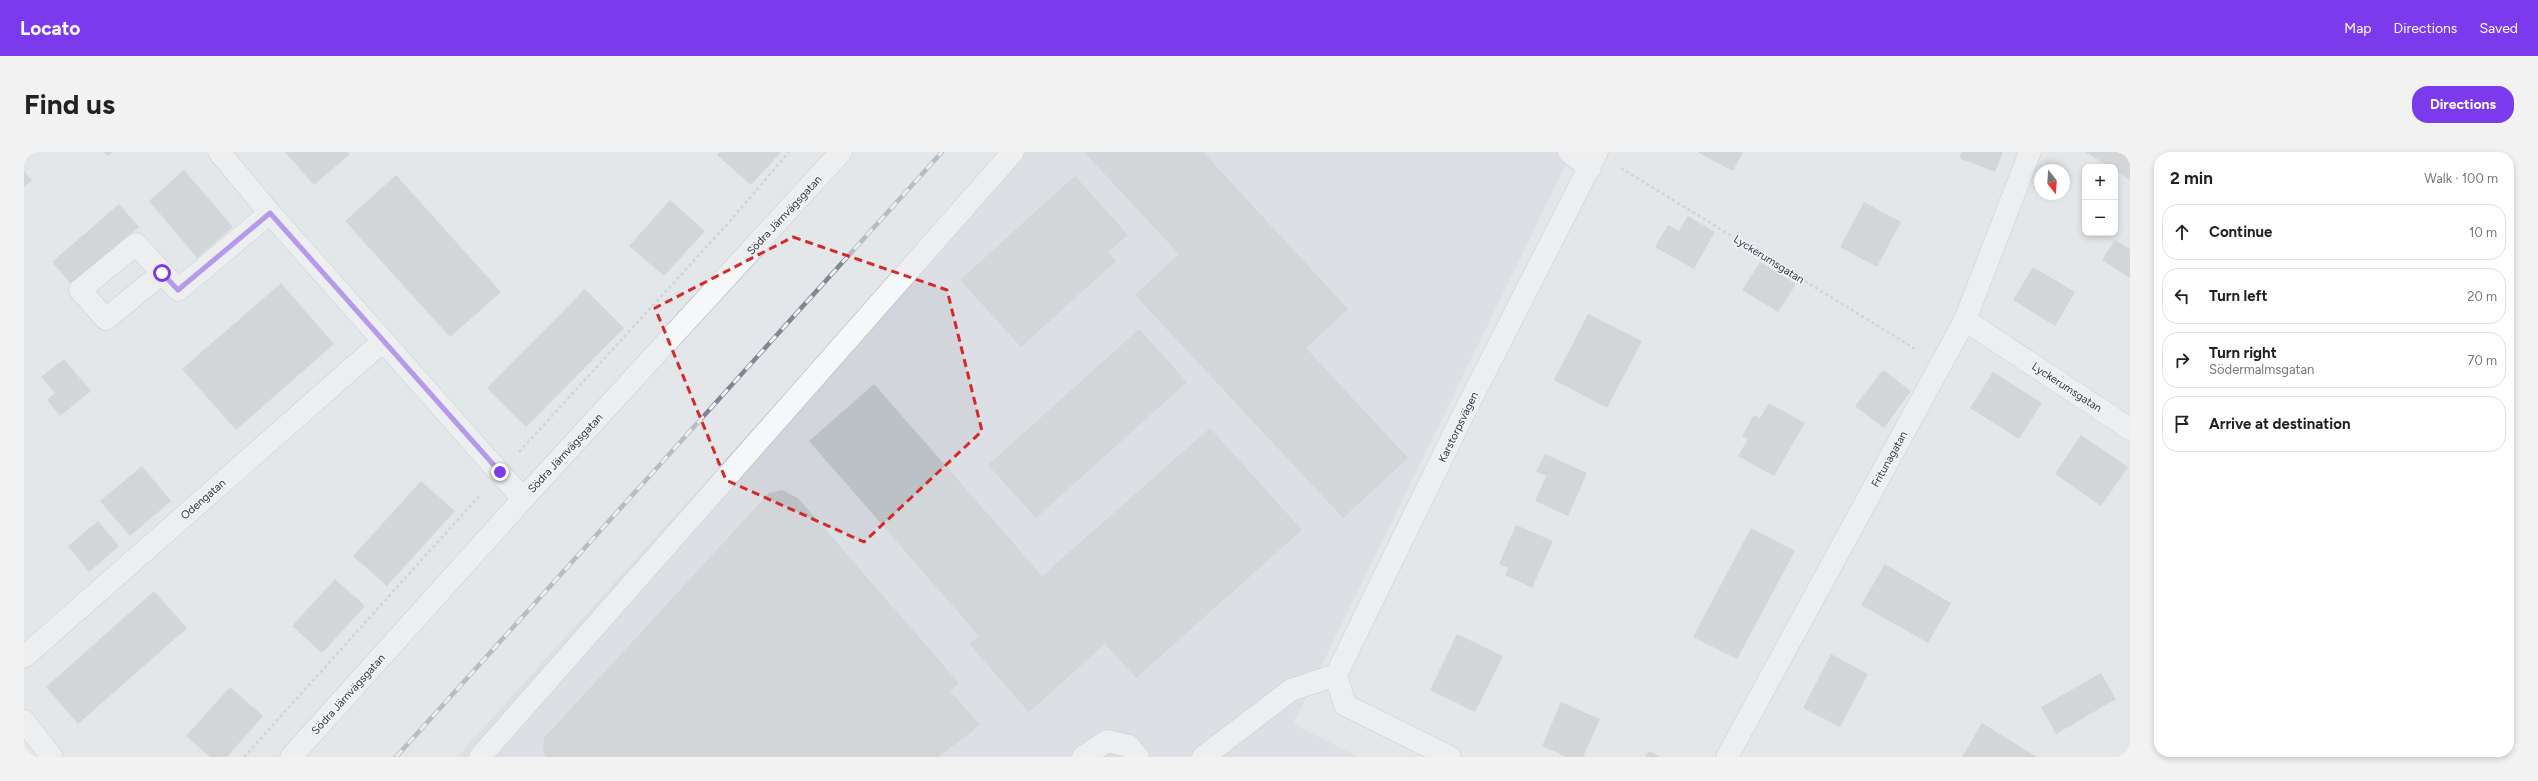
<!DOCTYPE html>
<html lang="en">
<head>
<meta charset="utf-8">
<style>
	:root { --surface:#fff; --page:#f2f2f2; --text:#222; --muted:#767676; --line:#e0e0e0; --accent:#7c3aed }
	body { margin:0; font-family:Figtree,sans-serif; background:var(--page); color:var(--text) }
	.controls { position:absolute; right:12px; top:12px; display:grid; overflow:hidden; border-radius:8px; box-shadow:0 2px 6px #0003 }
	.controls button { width:36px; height:36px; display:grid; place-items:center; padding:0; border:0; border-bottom:1px solid var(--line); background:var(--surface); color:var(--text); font:20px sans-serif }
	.compass { position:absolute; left:2010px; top:12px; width:36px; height:36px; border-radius:50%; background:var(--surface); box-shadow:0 2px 6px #0003; rotate:163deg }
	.stop { position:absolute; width:12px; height:12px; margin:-9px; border:3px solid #7c3aed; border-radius:50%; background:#fff }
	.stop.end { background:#7c3aed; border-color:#fff; box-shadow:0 1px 4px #0008 }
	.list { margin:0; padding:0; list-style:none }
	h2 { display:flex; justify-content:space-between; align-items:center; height:52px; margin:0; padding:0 16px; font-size:17px }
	h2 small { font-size:13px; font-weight:400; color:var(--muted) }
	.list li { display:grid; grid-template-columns:26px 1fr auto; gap:12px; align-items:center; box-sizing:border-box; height:56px; margin:0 8px 8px; padding:0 8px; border:1px solid var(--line); border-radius:16px }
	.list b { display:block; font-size:15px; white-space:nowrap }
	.list p { margin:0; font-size:13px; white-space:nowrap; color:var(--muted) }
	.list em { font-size:13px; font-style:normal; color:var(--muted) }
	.icon { flex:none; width:22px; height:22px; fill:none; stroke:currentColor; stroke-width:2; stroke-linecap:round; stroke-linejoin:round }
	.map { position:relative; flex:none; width:2106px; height:605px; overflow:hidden; border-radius:16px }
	header { display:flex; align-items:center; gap:24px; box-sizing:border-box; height:56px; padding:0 20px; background:var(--accent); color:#fff }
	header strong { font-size:19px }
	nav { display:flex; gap:22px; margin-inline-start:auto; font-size:14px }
	.intro { display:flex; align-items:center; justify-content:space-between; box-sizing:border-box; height:96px; padding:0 24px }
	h1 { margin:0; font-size:28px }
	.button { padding:10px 18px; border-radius:16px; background:var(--accent); color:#fff; font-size:14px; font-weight:700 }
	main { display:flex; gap:24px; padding:0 24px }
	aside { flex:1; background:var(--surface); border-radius:16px; box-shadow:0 2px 6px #0003 }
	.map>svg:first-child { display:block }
	.built { fill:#d2d6dc }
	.building { fill:#bcc1c6 }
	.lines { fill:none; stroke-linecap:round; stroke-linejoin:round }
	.minor-casing { stroke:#a9aeb4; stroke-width:23 }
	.path { stroke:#babdc2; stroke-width:2.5; stroke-dasharray:3 3; stroke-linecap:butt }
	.minor { stroke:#f6f7f9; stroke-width:22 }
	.rail-casing { stroke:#7f8892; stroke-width:4.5 }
	.rail { stroke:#f3f5f8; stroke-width:3; stroke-dasharray:9; stroke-linecap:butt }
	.route { stroke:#7c3aed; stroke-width:5 }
	.marked { fill:none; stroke:#d62828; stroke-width:3; stroke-dasharray:8 5; stroke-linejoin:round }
	.labels { text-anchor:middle; stroke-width:3; stroke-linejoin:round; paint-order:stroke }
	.street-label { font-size:11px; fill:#2d3641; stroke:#f3f5f8 }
</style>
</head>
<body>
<header>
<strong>Locato</strong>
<nav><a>Map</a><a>Directions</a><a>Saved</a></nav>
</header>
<div class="intro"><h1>Find us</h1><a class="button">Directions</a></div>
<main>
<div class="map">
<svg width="2106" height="605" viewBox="0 0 2106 605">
	<rect width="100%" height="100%" fill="#e4e7ea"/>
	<path class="built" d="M979,0H1548L1269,572L1334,605H433Z"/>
	<g class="building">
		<path d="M80,0H89L84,4Z"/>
		<path d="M261,0H324L326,2L290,33Z"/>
		<path d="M696,0H757L727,33L693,3Z"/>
		<path d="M1060,0H1179L1324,157L1282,196L1384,306L1319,366L1111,143L1155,102Z"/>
		<path d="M1673,0H1719L1709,19Z"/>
		<path d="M1938,0H1979L1971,20L1935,6Z"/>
		<path d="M2061,0H2106V28L2091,18V15H2086Z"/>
		<path d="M160,18L209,75L173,106L125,49Z"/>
		<path d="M0,19L8,28L0,35Z"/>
		<path d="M372,23L477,140L426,185L321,69Z"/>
		<path d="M1051,24L1104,83L1084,100L1092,109L997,195L936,128Z"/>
		<path d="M646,48L681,79L640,124L605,94Z"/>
		<path d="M1840,50L1877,70L1853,115L1816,95Z"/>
		<path d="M95,52L115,75L48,133L28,110Z"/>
		<path d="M1664,64L1691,80L1670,117L1631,95L1644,73L1655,79Z"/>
		<path d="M2091,88L2106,97V126L2078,108Z"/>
		<path d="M1736,110L1772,132L1754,160L1718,138Z"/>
		<path d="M2009,115L2051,140L2031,174L1989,148Z"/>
		<path d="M257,131L310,192L212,278L158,217Z"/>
		<path d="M561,137L600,176L502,275L463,236Z"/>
		<path d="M1564,162L1618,189L1583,256L1530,228Z"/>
		<path d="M1115,177L1163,230L1012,366L964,313Z"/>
		<path d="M40,207L67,239L36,264L23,248L31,241L17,225Z"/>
		<path d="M1859,218L1887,239L1860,276L1831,254Z"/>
		<path d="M1969,220L2018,251L1995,287L1946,256Z"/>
		<path d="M850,232L1018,424L1186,276L1278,378L1112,526L1081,492L1005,560L945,492L955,484L785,289Z"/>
		<path d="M1745,251L1781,271L1750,324L1714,304L1724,287L1718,284L1730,263L1736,266Z"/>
		<path d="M2057,283L2104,315L2077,354L2031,322Z"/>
		<path d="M1521,302L1563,321L1544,364L1511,349L1522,324L1512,320Z"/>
		<path d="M118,314L147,349L106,384L76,349Z"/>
		<path d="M397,329L431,359L363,434L329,404Z"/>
		<path d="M758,338L774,346L935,531L926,539L956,573L914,605H522L519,598L520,586L745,341Z"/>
		<path d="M74,369L95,394L65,420L44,394Z"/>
		<path d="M1492,373L1529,389L1508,436L1481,423L1484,416L1475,412Z"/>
		<path d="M1727,376L1771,399L1713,507L1669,485Z"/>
		<path d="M1861,412L1927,451L1904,491L1837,453Z"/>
		<path d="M311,427L341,454L298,501L268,474Z"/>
		<path d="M130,439L163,476L54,572L22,535Z"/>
		<path d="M1433,482L1479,504L1451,560L1406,538Z"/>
		<path d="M1807,502L1844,522L1816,575L1779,556Z"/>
		<path d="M2077,521L2092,547L2032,582L2017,555Z"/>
		<path d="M206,535L239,564L203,605H186L162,584Z"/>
		<path d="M1537,550L1576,567L1559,605H1543L1518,594Z"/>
		<path d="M1958,571L2013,605H1938Z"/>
		<path d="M2106,596V605H2101Z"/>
		<path d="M1625,599L1637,605H1621Z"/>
	</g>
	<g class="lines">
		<defs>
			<g id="minor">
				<path d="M195,0L246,61L499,347"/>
				<path d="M1545,0L1566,16"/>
				<path d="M138,121L82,167L56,138L112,92L154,138L246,61"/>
				<path d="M1941,168L2106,277"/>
				<path d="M0,505L359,189"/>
				<path d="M0,569L28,605"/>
				<path d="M267,605L499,347L817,0"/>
				<path d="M456,605L989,0"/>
				<path d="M1059,605L1083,589L1105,594L1114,605"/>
				<path d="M1179,605L1267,538L1312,523"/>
				<path d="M1426,605L1321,553L1312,523L1439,263L1573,0"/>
				<path d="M1703,605L1941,168L2006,0"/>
			</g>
		</defs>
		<use href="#minor" class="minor-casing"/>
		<g class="path">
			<path d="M1597,16L1893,198"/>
			<path d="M495,300L706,69L765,0"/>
			<path d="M220,605L457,342"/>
		</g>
		<use href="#minor" class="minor"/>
		<defs>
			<path id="rail" d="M372,605L918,0"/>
		</defs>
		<use href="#rail" class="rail-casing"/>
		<use href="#rail" class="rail"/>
	</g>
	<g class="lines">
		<path class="route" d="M138,121L154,138L246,61L476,320"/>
	</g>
	<path d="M0 0H2106V605H0ZM769,85L923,138L958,279L840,390L702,328L631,156Z" fill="#e4e7ea" fill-opacity=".55" fill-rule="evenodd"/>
	<path class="marked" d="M769,85L923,138L958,279L840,390L702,328L631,156Z"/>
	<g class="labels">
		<g class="street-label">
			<text transform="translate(760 63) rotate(-47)" y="4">Södra Järnvägsgatan</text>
			<text transform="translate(1745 107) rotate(32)" y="4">Lyckerumsgatan</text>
			<text transform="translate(2043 235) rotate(33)" y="4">Lyckerumsgatan</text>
			<text transform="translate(1434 275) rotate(-64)" y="4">Karstorpsvägen</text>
			<text transform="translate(541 301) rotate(-47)" y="4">Södra Järnvägsgatan</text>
			<text transform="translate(1865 307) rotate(-61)" y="4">Fritunagatan</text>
			<text transform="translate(179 347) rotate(-41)" y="4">Odengatan</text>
			<text transform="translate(324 542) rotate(-48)" y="4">Södra Järnvägsgatan</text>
		</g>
	</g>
</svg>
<div class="controls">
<button>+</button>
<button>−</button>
</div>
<svg class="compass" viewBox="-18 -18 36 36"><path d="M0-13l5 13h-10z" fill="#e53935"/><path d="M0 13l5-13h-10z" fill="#767676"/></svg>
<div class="stop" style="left:138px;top:121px"></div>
<div class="stop end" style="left:476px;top:320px"></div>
</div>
<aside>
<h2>2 min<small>Walk · 100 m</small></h2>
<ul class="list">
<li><svg class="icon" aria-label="ahead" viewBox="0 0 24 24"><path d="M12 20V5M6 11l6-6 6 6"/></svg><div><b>Continue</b></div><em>10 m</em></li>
<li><svg class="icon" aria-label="left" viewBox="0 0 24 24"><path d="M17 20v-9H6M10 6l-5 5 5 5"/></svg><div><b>Turn left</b></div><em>20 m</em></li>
<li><svg class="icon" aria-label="right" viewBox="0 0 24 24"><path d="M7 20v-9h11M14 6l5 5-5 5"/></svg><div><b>Turn right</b><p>Södermalmsgatan</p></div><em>70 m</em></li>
<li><svg class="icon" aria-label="arrive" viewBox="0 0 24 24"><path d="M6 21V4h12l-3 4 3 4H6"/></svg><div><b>Arrive at destination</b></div></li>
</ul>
</aside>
</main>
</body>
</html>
